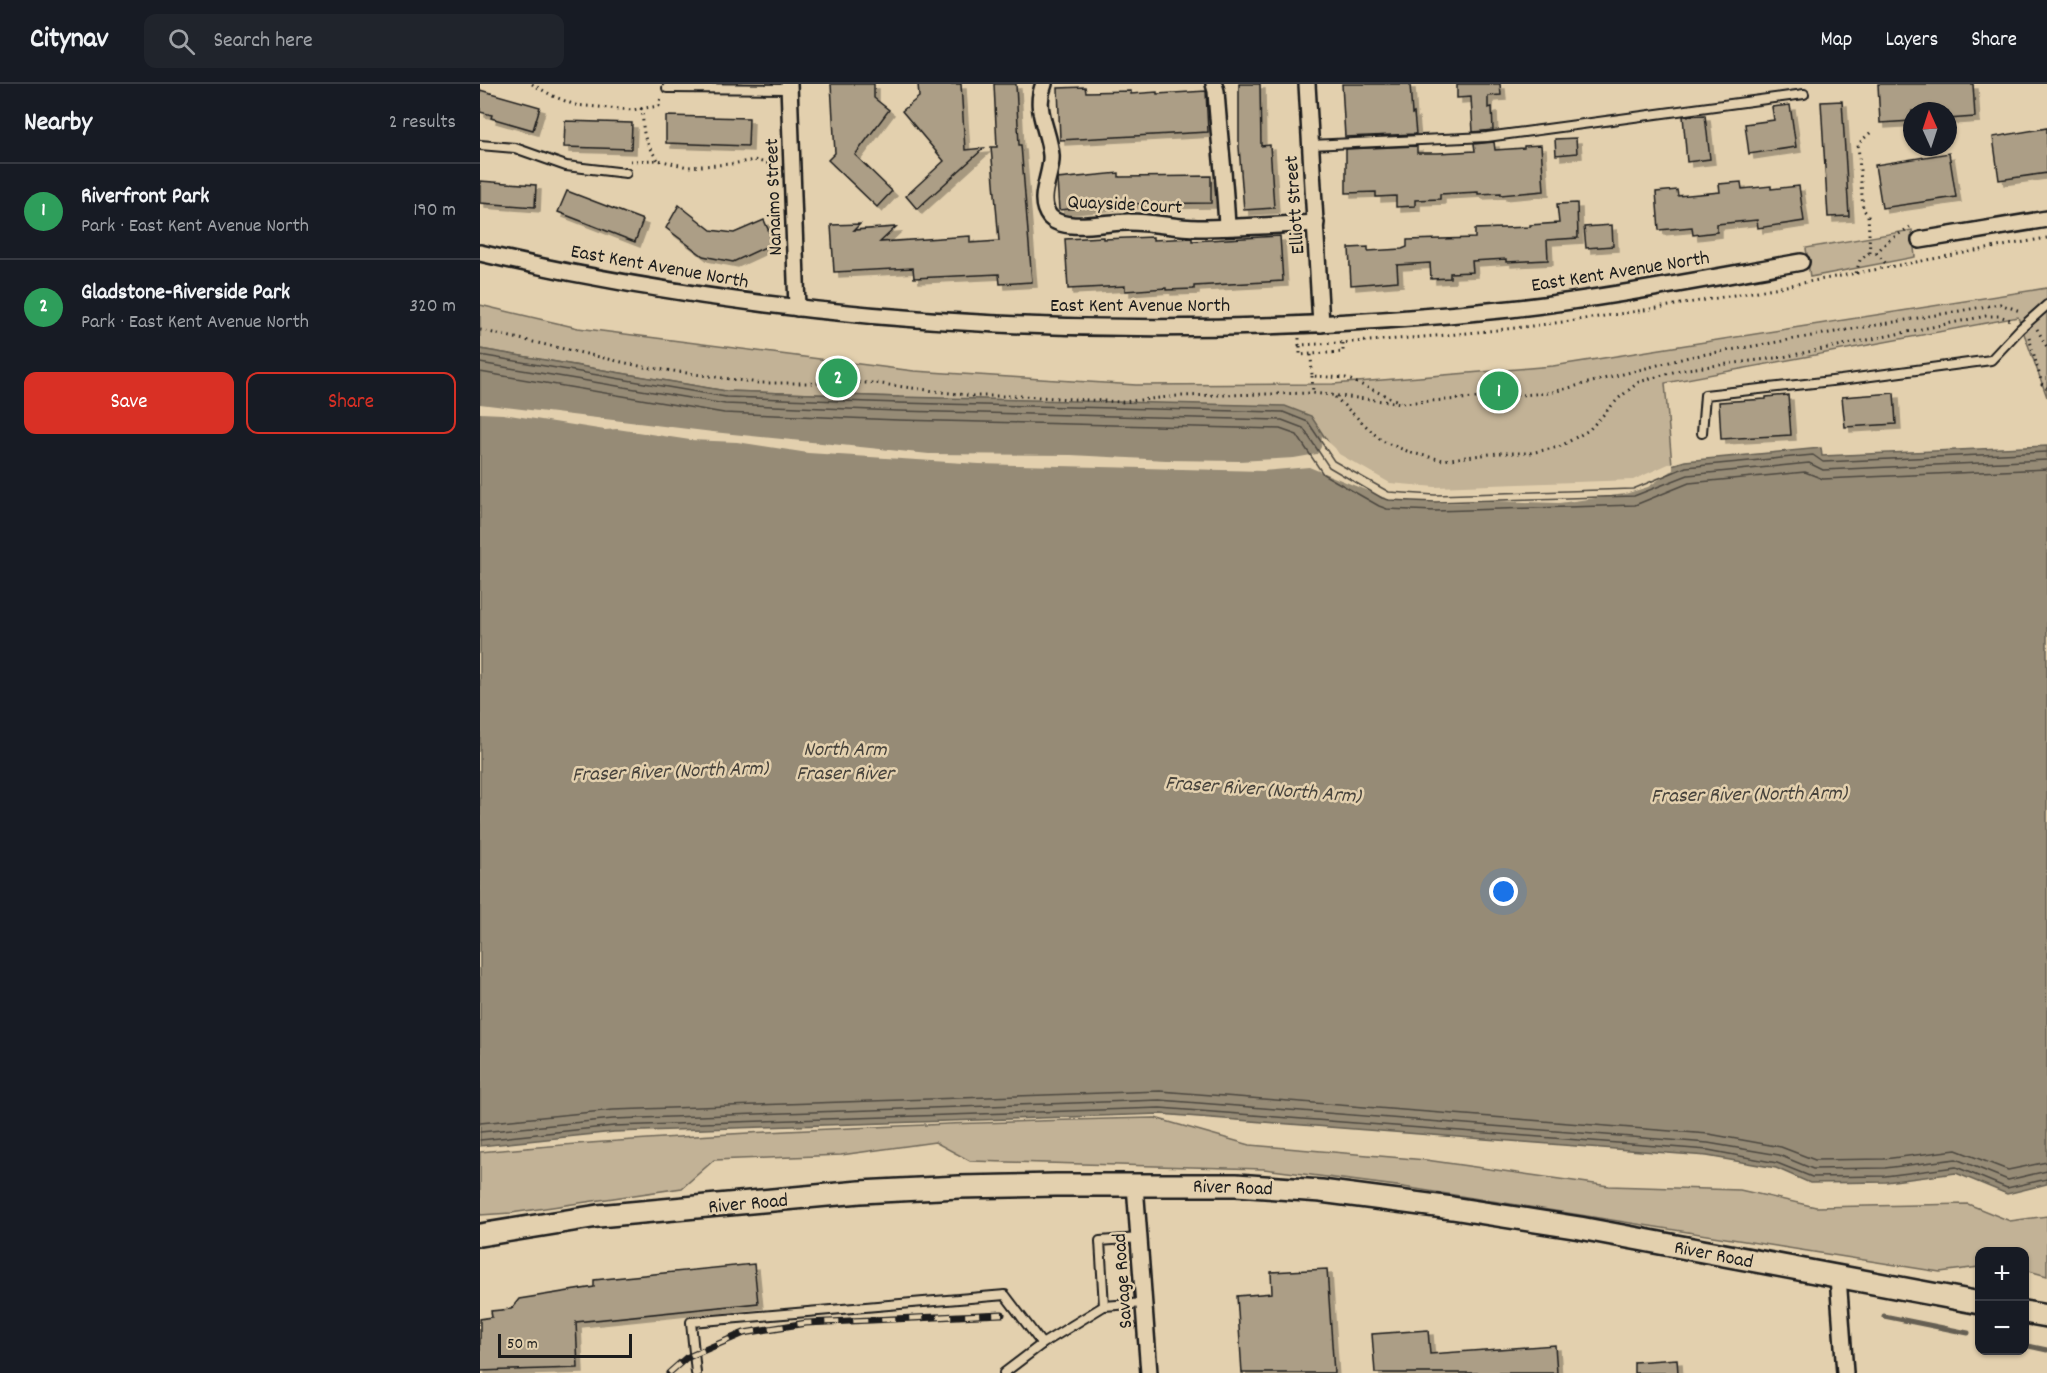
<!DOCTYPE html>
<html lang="en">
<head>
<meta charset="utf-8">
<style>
	:root { --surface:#171b24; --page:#20242c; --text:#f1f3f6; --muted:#9ea1a6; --line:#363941; --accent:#d93025 }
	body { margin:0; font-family:Dekko,sans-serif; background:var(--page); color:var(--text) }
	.controls { position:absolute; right:18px; bottom:18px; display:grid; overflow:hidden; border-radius:12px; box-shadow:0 2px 4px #0004 }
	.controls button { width:54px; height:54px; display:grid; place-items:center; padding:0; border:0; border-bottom:2px solid var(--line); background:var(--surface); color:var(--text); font:30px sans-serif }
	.compass { position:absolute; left:1423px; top:18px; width:54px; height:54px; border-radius:50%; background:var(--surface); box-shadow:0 2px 4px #0004; rotate:357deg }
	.scale { position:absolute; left:18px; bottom:15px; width:134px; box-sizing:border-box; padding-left:6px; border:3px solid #1c1c1c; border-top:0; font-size:16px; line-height:21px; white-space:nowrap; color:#1c1c1c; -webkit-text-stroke:4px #e3d0ae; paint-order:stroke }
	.you { position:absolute; left:1024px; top:808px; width:21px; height:21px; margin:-15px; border:4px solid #fff; border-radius:50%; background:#1a73e8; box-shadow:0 0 0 9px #1a73e833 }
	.badge { display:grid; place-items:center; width:39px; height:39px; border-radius:50%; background:var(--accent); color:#fff; font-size:20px; font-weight:700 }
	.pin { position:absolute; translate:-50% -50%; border:3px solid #fff; box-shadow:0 2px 6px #0006 }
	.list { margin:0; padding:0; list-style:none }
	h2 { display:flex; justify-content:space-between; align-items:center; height:78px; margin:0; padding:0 24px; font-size:26px }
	h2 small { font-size:20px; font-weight:400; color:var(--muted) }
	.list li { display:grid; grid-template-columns:39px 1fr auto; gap:18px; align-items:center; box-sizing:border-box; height:96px; padding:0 24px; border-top:2px solid var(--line) }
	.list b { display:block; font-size:22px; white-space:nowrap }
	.list p { margin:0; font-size:20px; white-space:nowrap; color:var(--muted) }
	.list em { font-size:20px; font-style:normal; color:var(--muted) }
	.actions { display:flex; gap:12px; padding:18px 24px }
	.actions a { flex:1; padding:14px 0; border:2px solid var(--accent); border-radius:12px; text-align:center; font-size:21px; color:var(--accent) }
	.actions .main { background:var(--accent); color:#fff }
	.icon { flex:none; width:33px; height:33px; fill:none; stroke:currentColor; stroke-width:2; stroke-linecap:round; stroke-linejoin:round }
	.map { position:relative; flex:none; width:1567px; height:1289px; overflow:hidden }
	header { display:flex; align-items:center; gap:36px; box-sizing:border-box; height:84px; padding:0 30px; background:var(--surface); border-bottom:2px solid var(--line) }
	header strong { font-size:28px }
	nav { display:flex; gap:33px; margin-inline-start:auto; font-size:21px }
	.search { width:420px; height:54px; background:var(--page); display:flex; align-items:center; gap:15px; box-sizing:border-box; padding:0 21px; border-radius:12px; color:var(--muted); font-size:22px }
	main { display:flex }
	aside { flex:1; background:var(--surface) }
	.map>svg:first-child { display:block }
	.green { fill:#c2b296; stroke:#6f6759; stroke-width:1.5 }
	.water { fill:#968b76; stroke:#655f52; stroke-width:1.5 }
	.pier { fill:#e3d0ae }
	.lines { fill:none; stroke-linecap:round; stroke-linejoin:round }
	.shore { stroke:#4d4840; stroke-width:1.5 }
	.stream { stroke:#655f52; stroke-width:5 }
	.building { fill:#ac9e86; stroke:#1c1c1c; stroke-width:1.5; filter:url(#shadow) }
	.lane-casing { stroke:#1c1c1c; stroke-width:12 }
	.street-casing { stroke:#1c1c1c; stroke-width:20 }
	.secondary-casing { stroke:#1c1c1c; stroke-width:26 }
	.path { stroke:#1c1c1c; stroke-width:3; stroke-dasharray:1.5 4.5; stroke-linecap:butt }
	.lane { stroke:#e3d0ae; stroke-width:8 }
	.street { stroke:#e3d0ae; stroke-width:15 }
	.secondary { stroke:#e3d0ae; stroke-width:21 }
	.rail-casing { stroke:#1c1c1c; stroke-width:7 }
	.rail { stroke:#e3d0ae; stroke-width:4.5; stroke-dasharray:14; stroke-linecap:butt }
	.labels { text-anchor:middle; stroke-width:5; stroke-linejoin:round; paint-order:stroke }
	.street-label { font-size:20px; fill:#1c1c1c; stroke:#e3d0ae }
	.water-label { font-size:21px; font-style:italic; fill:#47433c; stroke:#e3d0ae }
</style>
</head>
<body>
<header>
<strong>Citynav</strong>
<div class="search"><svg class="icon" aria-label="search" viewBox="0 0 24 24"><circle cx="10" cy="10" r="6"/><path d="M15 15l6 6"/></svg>Search here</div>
<nav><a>Map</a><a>Layers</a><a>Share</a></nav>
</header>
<main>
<aside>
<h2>Nearby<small>2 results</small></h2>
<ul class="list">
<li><span class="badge" style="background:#2e9e5b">1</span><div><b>Riverfront Park</b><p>Park · East Kent Avenue North</p></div><em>190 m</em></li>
<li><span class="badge" style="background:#2e9e5b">2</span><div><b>Gladstone-Riverside Park</b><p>Park · East Kent Avenue North</p></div><em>320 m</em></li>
</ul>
<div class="actions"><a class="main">Save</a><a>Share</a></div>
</aside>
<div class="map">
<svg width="1567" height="1289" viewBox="0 0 1567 1289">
	<defs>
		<filter id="shadow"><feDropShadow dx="5" dy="5" stdDeviation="0" flood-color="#0004"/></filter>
	</defs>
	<rect width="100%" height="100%" fill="#e3d0ae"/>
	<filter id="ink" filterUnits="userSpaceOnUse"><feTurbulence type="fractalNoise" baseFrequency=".0167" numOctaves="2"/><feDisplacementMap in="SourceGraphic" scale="12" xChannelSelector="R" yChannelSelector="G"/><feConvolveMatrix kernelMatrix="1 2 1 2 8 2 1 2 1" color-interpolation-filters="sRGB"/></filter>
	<g filter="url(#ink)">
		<g class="green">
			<path d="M1432,146L1435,173L1330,193L1326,164Z"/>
			<path d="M1567,204V313L1538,233L1185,299L1192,381L1153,399L955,405L909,402L224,310L419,313L246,307L0,265V221L98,244L434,287L656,301L853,300L1073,282Z"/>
			<path d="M675,1034L770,1061L946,1076L1129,1102L1260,1106L1336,1123L1488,1120L1530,1137L1567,1132V1192L1545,1186L1544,1168H1500L1499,1183L1460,1188L917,1102L784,1085L490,1077L455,1058L361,1071L234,1076L202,1104L31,1129L0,1131V1068C224,1048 450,1039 675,1034Z"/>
		</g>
		<path class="water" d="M0,265L246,307L419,313L805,322L831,332L857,372L909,402L955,405L1153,399L1192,381L1205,377L1341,364L1342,372L1567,362V1100L1527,1110L1476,1089L1406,1098L1330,1099L1296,1084L1227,1072L680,1030L134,1048L0,1062Z"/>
		<path class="pier" d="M0,320L233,348L449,370L591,371L686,376L759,377L814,374L837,370L841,363L842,352L855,364L859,370L910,399L955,403L1153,396L1193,378V386L1168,403L1145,410L1079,419L1014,417L961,419L910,416L829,383L783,387L499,380L328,369L257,358L210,356L137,345L125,346L23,330L0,329Z"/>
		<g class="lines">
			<g class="shore">
				<path d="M0,271L246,313L419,319L803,328L828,338L854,377L909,408L955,411L1153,405L1206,383L1333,371L1343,378L1567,368"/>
				<path d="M0,279L245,320L418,327L802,336L823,344L849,383L902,414L909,416L956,418L1154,412L1208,391L1329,379L1343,386L1567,376"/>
				<path d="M0,288L244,329L418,336L800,345L817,351L843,390L899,422L907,425L955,427L1155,421L1209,399L1325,388L1343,395L1567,385"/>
				<path d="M0,1039L133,1026L680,1007L1229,1050L1301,1063L1335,1076L1404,1075L1476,1066L1528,1086L1567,1078"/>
				<path d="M0,1048L133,1035L680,1016L1228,1059L1299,1071L1333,1085L1405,1084L1476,1075L1528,1096L1567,1087"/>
				<path d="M0,1056L134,1042L680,1024L1228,1066L1297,1079L1332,1093L1405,1092L1476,1083L1527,1104L1567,1095"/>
			</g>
			<g class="stream">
				<path d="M1404,1232L1488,1249"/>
				<path d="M1544,1261L1567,1266"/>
			</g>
		</g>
		<g class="building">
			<path d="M351,0H394V14L409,26L375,71L412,107L397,123L348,76L355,69Z"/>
			<path d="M438,0H481L485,66L504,64L437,125L426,112L464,77L422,27L439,13Z"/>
			<path d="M514,0H536L539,61H541L552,198L520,200L519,190L434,194L433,184L354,188L351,141L380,140L374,146L416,143L400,158L490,152V159L519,157L511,63H517Z"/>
			<path d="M759,0H780L781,62L790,61L794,124L764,126L759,63Z"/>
			<path d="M862,0H930L932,30L934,29L936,50L865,53Z"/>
			<path d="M977,0H1020L1021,11L1008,12V24L1012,23L1013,46L993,48L991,13L977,14Z"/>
			<path d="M1398,0H1493L1495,33L1468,35V27H1432V37L1400,39Z"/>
			<path d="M605,3L606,8L651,7V10L677,8V10L726,7L728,48L580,56L578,4Z"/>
			<path d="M0,6L60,23L53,46L11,34L12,31L0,28Z"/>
			<path d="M1362,17L1369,132L1348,133L1341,18Z"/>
			<path d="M1310,21L1316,63L1269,70L1265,40L1294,36L1292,23Z"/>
			<path d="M1225,31L1230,75L1207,78L1203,32Z"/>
			<path d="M186,32L269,34L268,62L186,59Z"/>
			<path d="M85,37L152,39L151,65L84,63Z"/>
			<path d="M1567,44V89L1519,96L1513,53Z"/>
			<path d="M1096,54L1097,69L1076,71L1075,55Z"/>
			<path d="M1014,58L1015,66L1044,64V62L1061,61L1064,107L1021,111V109L998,110V108L960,110V115L935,116V122L916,123V112L896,113V108L866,109V65L937,62V69H958L995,67L994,60Z"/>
			<path d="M1469,69L1476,113L1402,124L1395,81Z"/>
			<path d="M639,89V93L731,92V119L641,120L579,126L577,95Z"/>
			<path d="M0,97L56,101L55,123L0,119Z"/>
			<path d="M1261,98L1262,105L1291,102V105L1319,102L1324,137L1278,144L1277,136L1237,140V148L1213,151L1212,143L1179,146L1176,108L1197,106L1198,112L1240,108L1239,100Z"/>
			<path d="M87,107L163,136L155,158L78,128Z"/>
			<path d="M1097,119L1098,154L1067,156L1068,176L1026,178V175L992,177L993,188L970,189V194L951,195L950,179L917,181L918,197L871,201L869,164L888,163V167L922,165L927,163V156L995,154V145L1050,143V141L1079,139L1077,120Z"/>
			<path d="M199,121L231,146L254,149L284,136L294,159L253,178L223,172L186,144Z"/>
			<path d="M1132,141L1133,162L1106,164L1104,143Z"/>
			<path d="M800,152L803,197L714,202V205L686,206V204L645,207V202L588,205L585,155L623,153V155L673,153V156L712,154V157Z"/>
			<path d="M1414,309L1416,340L1365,343L1362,313Z"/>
			<path d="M1308,311L1311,351L1241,355L1239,318L1286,315V313Z"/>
			<path d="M274,1180L278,1219L96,1238L98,1284L0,1287V1235L12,1233L11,1227L31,1225L39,1215L114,1203V1196Z"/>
			<path d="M847,1185L854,1289H762L757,1212L792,1209L791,1188Z"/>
			<path d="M948,1246L950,1270L1075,1261L1077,1289H895L892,1250Z"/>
			<path d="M1197,1275L1198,1289H1154V1278Z"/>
		</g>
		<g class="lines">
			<defs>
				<g id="lane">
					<path d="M187,4L309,5"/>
					<path d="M0,61L35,64L86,82L146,89"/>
					<path d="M830,61L1007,53L1324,10"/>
					<path d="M1222,349L1225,311L1361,296L1511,276L1540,245L1567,221"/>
					<path d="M659,1154L620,1157L624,1222L664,1219"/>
					<path d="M216,1289L211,1238L525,1211L562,1260"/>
					<path d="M524,1289L562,1260L624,1222"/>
				</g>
				<g id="street">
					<path d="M309,0L317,224"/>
					<path d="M564,0C553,25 569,46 571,71C573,90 555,115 570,133C585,149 629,137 650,138C673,138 695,144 718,144C757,144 797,141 836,139"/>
					<path d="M734,0L736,7C739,53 745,97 747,143"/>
					<path d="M827,0L841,240"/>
					<path d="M1440,156L1567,135"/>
					<path d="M0,169C334,247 689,261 1030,225C1127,214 1224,195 1321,178"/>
					<path d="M655,1101L669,1289"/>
					<path d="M1358,1193L1365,1289"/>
				</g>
				<g id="secondary">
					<path d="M0,1151L118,1132L380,1108L479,1103L576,1101H756L841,1107L972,1124L1100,1144L1500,1219"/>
					<path d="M1544,1228L1567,1232"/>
				</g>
			</defs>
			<use href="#lane" class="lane-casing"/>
			<use href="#street" class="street-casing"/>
			<use href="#secondary" class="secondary-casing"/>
			<g class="path">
				<path d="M52,0L73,12L95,21L152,26L179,22L181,13"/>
				<path d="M161,24C164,34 162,40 164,49C166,60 172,68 178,76"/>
				<path d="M150,77L178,76L208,83L251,80L274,76L294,81"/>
				<path d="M1390,169L1388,131L1383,125L1378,60L1391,48"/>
				<path d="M1396,169L1408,157L1430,143"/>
				<path d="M1396,169L1409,183"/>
				<path d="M1376,189L1380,176L1389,169"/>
				<path d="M1557,245L1567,263"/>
				<path d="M0,246L164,283L279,299H394L493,312H542L642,318L698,312L833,309L921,319L1069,309L1209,273L1520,220L1540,227"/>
				<path d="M1549,253L1562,300L1567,304"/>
				<path d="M819,254V261C900,257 980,251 1060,241C1230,219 1398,184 1567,154"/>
				<path d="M863,259V268L831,270L832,292L866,294L920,318"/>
				<path d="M820,262V271L831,270"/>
				<path d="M832,292L833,309"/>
				<path d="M855,313L902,357L932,369L963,376L1018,369H1050L1079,363L1109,346L1139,314L1159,298L1200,286L1303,273L1506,232H1519L1531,236"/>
			</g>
			<use href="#lane" class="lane"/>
			<use href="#street" class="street"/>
			<use href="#secondary" class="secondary"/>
			<defs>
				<path id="rail" d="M189,1289L206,1274L264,1249L326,1239L522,1230"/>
			</defs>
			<use href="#rail" class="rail-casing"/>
			<use href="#rail" class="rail"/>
		</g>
	</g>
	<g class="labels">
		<g class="street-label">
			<text transform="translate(292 113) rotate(-92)" y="7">Nanaimo Street</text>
			<text transform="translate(645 119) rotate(3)" y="7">Quayside Court</text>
			<text transform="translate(813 121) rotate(-94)" y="7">Elliott Street</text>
			<text transform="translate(180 181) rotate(10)" y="7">East Kent Avenue North</text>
			<text transform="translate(1140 186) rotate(-9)" y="7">East Kent Avenue North</text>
			<text x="660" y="227">East Kent Avenue North</text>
			<text transform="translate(753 1102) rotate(2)" y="7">River Road</text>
			<text transform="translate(268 1118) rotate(-5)" y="7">River Road</text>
			<text transform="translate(1234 1169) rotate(11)" y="7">River Road</text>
			<text transform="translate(641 1197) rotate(-94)" y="7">Savage Road</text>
		</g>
		<g class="water-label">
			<text x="365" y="671">North Arm<tspan x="365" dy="24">Fraser River</tspan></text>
			<text transform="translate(190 686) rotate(-2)" y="7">Fraser River (North Arm)</text>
			<text transform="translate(783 704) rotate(4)" y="7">Fraser River (North Arm)</text>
			<text transform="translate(1269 709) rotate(-1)" y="7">Fraser River (North Arm)</text>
		</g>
	</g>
</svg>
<div class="controls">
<button>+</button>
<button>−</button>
</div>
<svg class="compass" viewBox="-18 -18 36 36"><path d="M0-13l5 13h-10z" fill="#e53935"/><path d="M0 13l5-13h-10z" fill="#9ea1a6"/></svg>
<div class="scale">50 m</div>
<div class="you"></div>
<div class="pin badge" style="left:1019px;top:307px;background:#2e9e5b">1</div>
<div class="pin badge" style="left:358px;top:294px;background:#2e9e5b">2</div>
</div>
</main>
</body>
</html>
